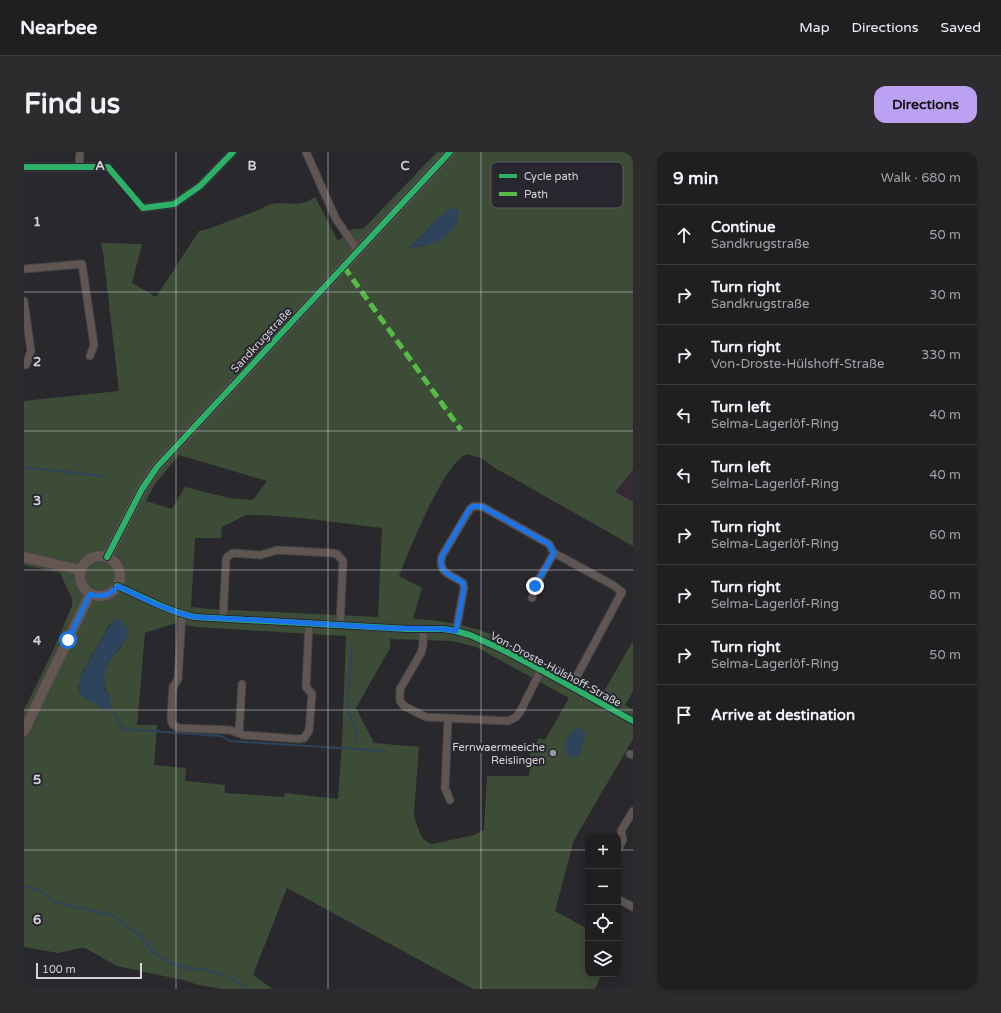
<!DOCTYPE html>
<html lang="en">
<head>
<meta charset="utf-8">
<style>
	:root { --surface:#1f1f22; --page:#2c2c2f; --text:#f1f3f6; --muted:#a1a2a5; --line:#3c3d40; --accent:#bca0f2 }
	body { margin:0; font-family:"Varela Round",sans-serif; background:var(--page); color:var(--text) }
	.controls { position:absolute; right:12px; bottom:12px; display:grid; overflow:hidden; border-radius:8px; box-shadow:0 2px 10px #0003 }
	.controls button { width:36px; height:36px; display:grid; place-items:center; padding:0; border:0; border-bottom:1px solid var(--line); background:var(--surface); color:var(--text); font:20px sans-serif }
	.scale { position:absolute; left:12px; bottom:10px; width:106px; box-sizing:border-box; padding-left:4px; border:2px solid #d2d2d7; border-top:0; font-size:11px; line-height:14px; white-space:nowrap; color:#d2d2d7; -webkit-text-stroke:3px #28272f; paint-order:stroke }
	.stop { position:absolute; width:12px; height:12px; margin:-9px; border:3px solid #1a73e8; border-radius:50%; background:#fff }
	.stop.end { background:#1a73e8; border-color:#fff; box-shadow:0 1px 4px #0008 }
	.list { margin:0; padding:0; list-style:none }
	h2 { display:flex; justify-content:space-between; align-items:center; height:52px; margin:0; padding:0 16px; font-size:17px }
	h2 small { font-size:13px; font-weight:400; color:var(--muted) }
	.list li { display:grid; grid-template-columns:26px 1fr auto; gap:12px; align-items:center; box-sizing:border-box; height:60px; padding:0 16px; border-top:1px solid var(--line) }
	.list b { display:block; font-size:15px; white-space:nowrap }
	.list p { margin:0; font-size:13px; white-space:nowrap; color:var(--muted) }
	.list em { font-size:13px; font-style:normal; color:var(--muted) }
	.icon { flex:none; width:22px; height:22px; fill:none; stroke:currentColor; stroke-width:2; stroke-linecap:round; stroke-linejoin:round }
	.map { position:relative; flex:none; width:609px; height:837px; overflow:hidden; border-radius:12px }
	header { display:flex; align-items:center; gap:24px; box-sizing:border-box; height:56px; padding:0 20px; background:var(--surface); border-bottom:1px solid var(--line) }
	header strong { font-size:19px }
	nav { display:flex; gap:22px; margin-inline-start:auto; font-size:14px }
	.intro { display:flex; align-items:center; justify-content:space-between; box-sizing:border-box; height:96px; padding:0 24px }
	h1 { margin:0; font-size:28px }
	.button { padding:10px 18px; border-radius:12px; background:var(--accent); color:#111; font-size:14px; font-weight:700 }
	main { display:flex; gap:24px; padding:0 24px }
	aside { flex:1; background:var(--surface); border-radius:12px; box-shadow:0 2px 10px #0003 }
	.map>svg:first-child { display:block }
	.education { fill:#362a36 }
	.green { fill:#3d4c37; fill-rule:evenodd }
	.water { fill:#2e435c }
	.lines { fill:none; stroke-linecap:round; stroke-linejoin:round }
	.stream { stroke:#2e435c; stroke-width:2 }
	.street-casing { stroke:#454547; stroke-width:9 }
	.secondary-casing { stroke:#454547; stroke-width:12 }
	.street { stroke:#5f5653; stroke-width:7 }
	.secondary { stroke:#645752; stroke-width:10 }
	.quiet { stroke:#58b947; stroke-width:5; stroke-dasharray:10 5; stroke-linecap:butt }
	.cycleway-casing { stroke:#28272f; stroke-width:8 }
	.cycleway { stroke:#2db169; stroke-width:6 }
	.route { stroke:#1a73e8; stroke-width:5 }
	.grid { fill:none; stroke:#d2d2d7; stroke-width:1; stroke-opacity:0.55 }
	.poi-dot { fill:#97979c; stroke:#28272f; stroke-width:1.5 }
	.labels { text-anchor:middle; stroke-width:4; stroke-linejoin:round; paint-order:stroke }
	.street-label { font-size:11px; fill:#d2d2d7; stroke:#28272f }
	.poi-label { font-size:11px; fill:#d2d2d7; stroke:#28272f; text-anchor:end }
	.key { fill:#28272f; stroke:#5b5a61; stroke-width:1 }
	.key-label { font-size:11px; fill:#d2d2d7 }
	.grid-label { font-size:13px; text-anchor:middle; font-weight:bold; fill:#d2d2d7; stroke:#28272f; stroke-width:4; stroke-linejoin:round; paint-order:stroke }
</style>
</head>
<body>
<header>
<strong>Nearbee</strong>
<nav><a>Map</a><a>Directions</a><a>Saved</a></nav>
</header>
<div class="intro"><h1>Find us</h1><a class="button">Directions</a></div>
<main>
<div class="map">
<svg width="609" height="837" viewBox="0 0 609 837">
	<rect width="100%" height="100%" fill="#29292d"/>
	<path class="education" d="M609,318V350L590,340Z"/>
	<path class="green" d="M413,0H609V318L591,340L609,350V394L471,316L457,306L443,302C420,310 385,399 375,424L398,436L389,467C415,468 439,472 464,481L579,541L609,489V540L601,553L609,558V587L550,688L531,759L564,777V822H578L571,837H449L263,736L229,823L249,837H198L174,833L163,829L93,814L61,796H56L34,801L0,795V558L28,501L48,454V447L36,421L0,413V249L95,239L79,100L77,91L118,92L108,131L132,145L175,79L184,77L237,57C253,47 263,54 279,51C283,50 287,47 291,45L314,89L328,77H338L342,74ZM411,68L423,84L400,94L385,95L403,79ZM155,303L243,329L229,348L205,346L161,335L148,357L122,349L131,332ZM222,363C268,363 313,371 358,376L354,465L186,457L167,455L171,386H197L198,375ZM92,466L97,496C83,507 73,527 85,543L68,550L62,547L54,536L59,519L63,512L84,475ZM152,471L172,475L322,484L318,591L314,647L261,641L260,645L201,641V633L161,629L162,616L130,613L133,573H113L121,481ZM366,487L428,489L452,495L545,546L521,588L515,586L506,602L505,624H463L460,678L450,683L409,692L405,691L398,686L391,668L390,661L395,595L350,591L332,556L366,496Z"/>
	<g class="water">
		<path d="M429,55L435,59C434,63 434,70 431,74C422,90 401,94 384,96L403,79L411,68Z"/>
		<path d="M92,466C123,482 84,500 81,519C80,524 80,532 81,538C83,541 83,539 85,543C87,546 86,551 86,555L81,558L56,543C52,527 63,514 70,500C77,488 83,476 92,466Z"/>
		<path d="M551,576L557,577L561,582L558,597L554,605L549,606L540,598L542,588Z"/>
	</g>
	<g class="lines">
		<g class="stream">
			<path d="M0,315L78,324"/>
			<path d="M328,492L325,533L322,539L324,543V560L334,582L332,588"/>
			<path d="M86,555L97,574L101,577L197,584L206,589L360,599"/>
			<path d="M0,734L15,738L27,747L38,752L88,763L114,782L130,801L144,810L163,816L178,817L200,823"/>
			<path d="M206,826L215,831L221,837"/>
		</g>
		<defs>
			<g id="street">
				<path d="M282,0L312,67L334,99"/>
				<path d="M0,15H84"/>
				<path d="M55,15L56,0"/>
				<path d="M119,56L150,52L176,34L209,0"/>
				<path d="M0,117L58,112L70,193L66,204"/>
				<path d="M0,149L7,199L2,213"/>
				<path d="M93,434C119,445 143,459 170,465L384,477H419L432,479L446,483L477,497L517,518L609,569"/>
				<path d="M508,446L511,434L530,401"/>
				<path d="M158,462L154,527L149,535L147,567C148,573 150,574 155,576L206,578L219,583L275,587L280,586L285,579L288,542L282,535L285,471"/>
				<path d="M199,466L202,409L203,405L209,401L237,403L253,398L308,401L313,402L319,409L316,472"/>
				<path d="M399,476V494L397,501L376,537V549L380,554L402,565L484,569L492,565L496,560L517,518"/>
				<path d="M432,479L440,436L439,431C428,422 413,422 418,404L446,357L450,354L459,355L525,392L530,401L589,433L598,440L547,535"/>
				<path d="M424,567L421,636L426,648"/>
				<path d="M215,581L218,532"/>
				<path d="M606,602L609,603"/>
				<path d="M594,697L599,688L597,679L609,659"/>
				<path d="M594,747L609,755"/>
			</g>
			<g id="secondary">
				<circle cx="76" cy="424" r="20"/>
				<path d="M0,405L56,418"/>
				<path d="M83,405L118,337L133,315L426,0"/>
				<path d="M0,579L66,442"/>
			</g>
		</defs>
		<use href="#street" class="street-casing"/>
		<use href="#secondary" class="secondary-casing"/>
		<use href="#street" class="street"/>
		<use href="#secondary" class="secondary"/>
		<path class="quiet" d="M320,115L437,278"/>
		<defs>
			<g id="cycleway">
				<path d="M0,15H84L119,56L150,52L176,34L209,0"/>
				<path d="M83,405L118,337L133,315L426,0"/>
				<path d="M93,434C119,445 143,459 170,465L384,477H419L432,479L446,483L477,497L517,518L609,569"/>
			</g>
		</defs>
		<use href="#cycleway" class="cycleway-casing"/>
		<use href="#cycleway" class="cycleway"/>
	</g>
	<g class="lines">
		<path class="route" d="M44,488L66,442C77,446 86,444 94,434L131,452L158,462L170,465L233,468L364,476L419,477L432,479L440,436L439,431C428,422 413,422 418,404L446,356L450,354L459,355L525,392L530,401L511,434"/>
	</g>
	<path class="grid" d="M152,0V837M304,0V837M457,0V837M0,140H609M0,279H609M0,418H609M0,558H609M0,698H564M594,698H609"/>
	<circle class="poi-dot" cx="529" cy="601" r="4"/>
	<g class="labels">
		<g class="street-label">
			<text transform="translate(237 188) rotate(-47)" y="4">Sandkrugstraße</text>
			<text transform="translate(532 517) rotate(28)" y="4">Von-Droste-Hülshoff-Straße</text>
		</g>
		<g class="poi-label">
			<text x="521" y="599">Fernwaermeeiche<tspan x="521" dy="13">Reislingen</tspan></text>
		</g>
	</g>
	<rect x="467" y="10" width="132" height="46" rx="6" class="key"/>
	<rect x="475" y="22" width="18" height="4" fill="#2db169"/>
	<rect x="475" y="40" width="18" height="4" fill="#58b947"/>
	<g class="key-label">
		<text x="500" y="28">Cycle path</text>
		<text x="500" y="46">Path</text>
	</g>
	<g class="grid-label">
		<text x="76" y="18">A</text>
		<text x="228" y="18">B</text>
		<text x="381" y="18">C</text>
		<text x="13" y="74">1</text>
		<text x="13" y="214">2</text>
		<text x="13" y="353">3</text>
		<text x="13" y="493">4</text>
		<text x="13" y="632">5</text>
		<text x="13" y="772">6</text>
	</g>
</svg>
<div class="controls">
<button>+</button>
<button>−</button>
<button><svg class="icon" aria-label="locate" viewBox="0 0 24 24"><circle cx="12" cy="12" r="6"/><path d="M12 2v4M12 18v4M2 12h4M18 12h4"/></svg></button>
<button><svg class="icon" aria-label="layers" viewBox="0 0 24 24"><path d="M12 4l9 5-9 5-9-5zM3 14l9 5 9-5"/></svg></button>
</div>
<div class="scale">100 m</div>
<div class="stop" style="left:44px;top:488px"></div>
<div class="stop end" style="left:511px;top:434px"></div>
</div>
<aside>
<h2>9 min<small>Walk · 680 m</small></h2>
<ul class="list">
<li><svg class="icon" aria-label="ahead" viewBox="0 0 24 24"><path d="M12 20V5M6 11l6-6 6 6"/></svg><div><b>Continue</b><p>Sandkrugstraße</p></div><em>50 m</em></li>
<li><svg class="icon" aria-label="right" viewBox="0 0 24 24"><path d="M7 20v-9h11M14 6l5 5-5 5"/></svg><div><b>Turn right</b><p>Sandkrugstraße</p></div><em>30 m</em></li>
<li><svg class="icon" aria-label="right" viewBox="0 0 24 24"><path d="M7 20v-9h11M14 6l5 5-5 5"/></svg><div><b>Turn right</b><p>Von-Droste-Hülshoff-Straße</p></div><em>330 m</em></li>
<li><svg class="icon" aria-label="left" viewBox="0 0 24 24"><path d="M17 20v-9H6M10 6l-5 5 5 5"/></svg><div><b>Turn left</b><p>Selma-Lagerlöf-Ring</p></div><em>40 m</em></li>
<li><svg class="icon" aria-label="left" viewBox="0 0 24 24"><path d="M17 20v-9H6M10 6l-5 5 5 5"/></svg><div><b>Turn left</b><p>Selma-Lagerlöf-Ring</p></div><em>40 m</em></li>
<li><svg class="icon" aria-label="right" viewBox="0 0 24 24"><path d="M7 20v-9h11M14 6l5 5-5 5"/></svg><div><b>Turn right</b><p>Selma-Lagerlöf-Ring</p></div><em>60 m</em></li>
<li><svg class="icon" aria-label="right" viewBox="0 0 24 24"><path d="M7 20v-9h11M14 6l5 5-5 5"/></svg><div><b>Turn right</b><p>Selma-Lagerlöf-Ring</p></div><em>80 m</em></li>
<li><svg class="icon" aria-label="right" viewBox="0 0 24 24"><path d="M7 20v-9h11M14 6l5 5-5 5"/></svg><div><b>Turn right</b><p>Selma-Lagerlöf-Ring</p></div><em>50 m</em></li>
<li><svg class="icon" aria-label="arrive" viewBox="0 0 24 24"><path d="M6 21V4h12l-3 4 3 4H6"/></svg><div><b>Arrive at destination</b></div></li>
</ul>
</aside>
</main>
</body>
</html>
